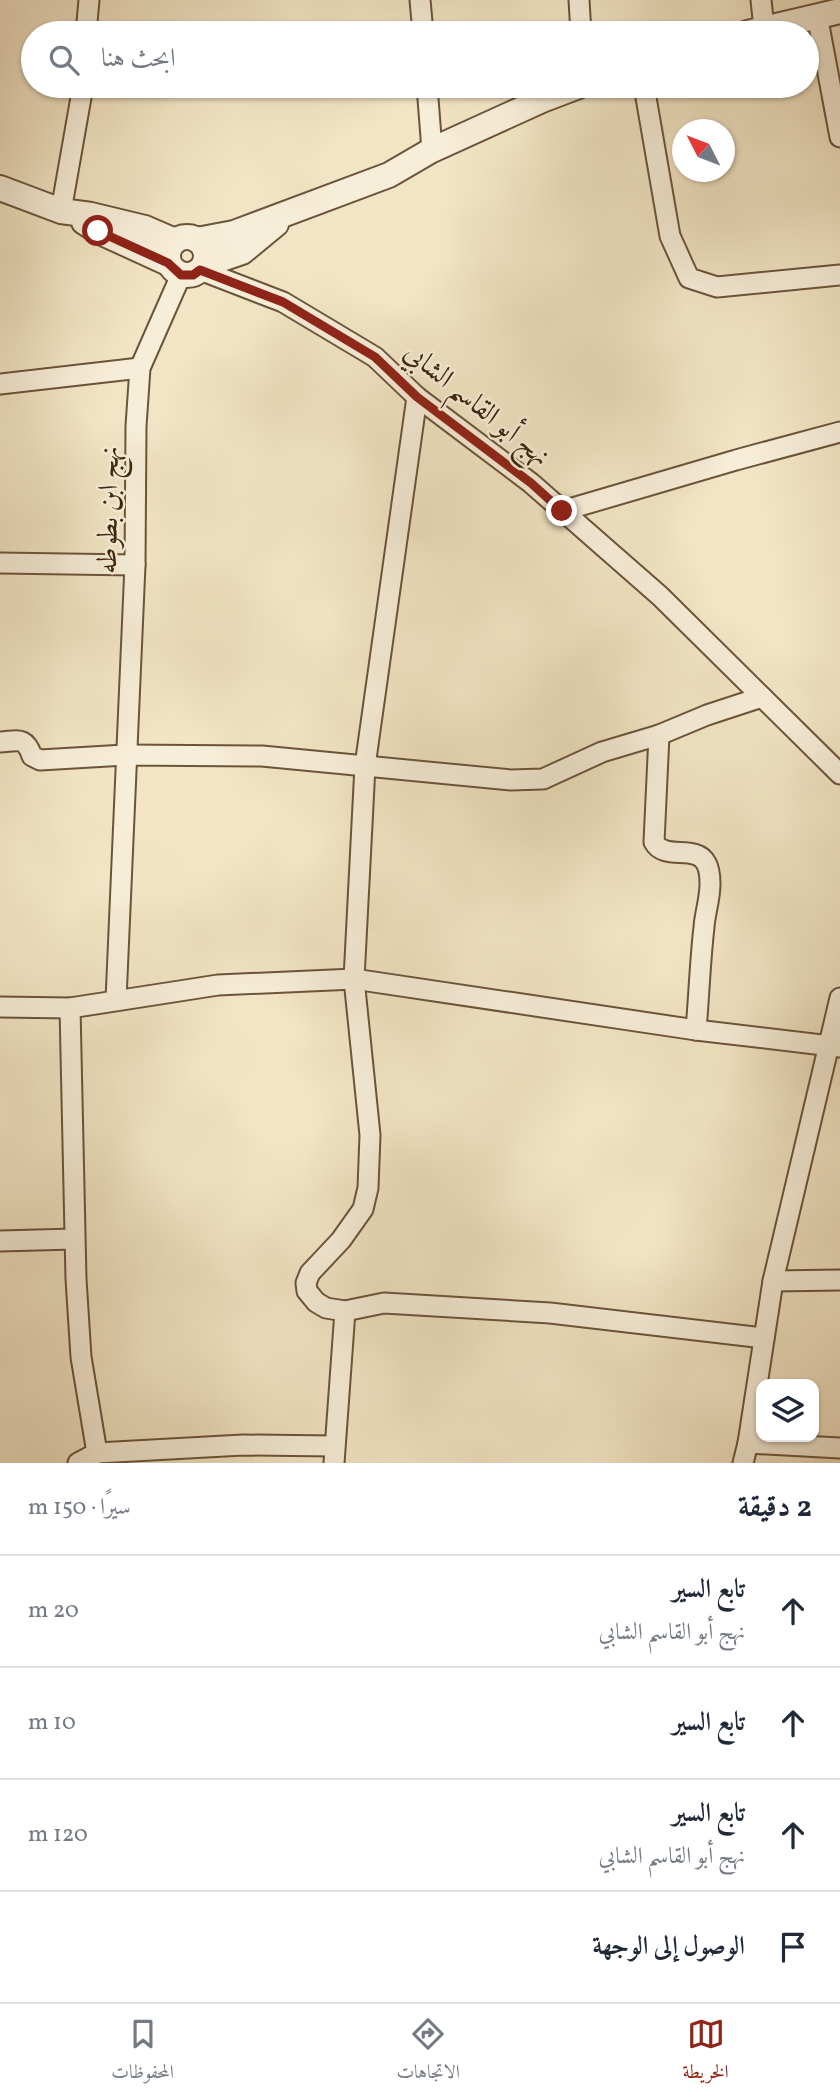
<!DOCTYPE html>
<html lang="ar">
<head>
<meta charset="utf-8">
<style>
	:root { --surface:#fff; --page:#f6f6f7; --text:#1f2937; --muted:#747a83; --line:#e0e1e3; --accent:#8f2418 }
	body { margin:0; font-family:Vollkorn,Amiri,serif; background:var(--page); color:var(--text); direction:rtl }
	.controls { position:absolute; right:21px; bottom:21px; display:grid; overflow:hidden; border-radius:14px; box-shadow:0 2px 5px #0004 }
	.controls button { width:63px; height:63px; display:grid; place-items:center; padding:0; border:0; border-bottom:2px solid var(--line); background:var(--surface); color:var(--text); font:35px sans-serif }
	.compass { position:absolute; left:672px; top:119px; width:63px; height:63px; border-radius:50%; background:var(--surface); box-shadow:0 2px 5px #0004; rotate:312deg }
	.stop { position:absolute; width:21px; height:21px; margin:-16px; border:5px solid #8f2418; border-radius:50%; background:#fff }
	.stop.end { background:#8f2418; border-color:#fff; box-shadow:0 2px 7px #0008 }
	.list { margin:0; padding:0; list-style:none }
	h2 { display:flex; justify-content:space-between; align-items:center; height:91px; margin:0; padding:0 28px; font-size:30px }
	h2 small { font-size:23px; font-weight:400; color:var(--muted) }
	.list li { display:grid; grid-template-columns:46px 1fr auto; gap:21px; align-items:center; box-sizing:border-box; height:112px; padding:0 28px; border-top:2px solid var(--line) }
	.list b { display:block; font-size:26px; white-space:nowrap }
	.list p { margin:0; font-size:23px; white-space:nowrap; color:var(--muted) }
	.list em { font-size:23px; font-style:normal; color:var(--muted) }
	.icon { flex:none; width:38px; height:38px; fill:none; stroke:currentColor; stroke-width:2; stroke-linecap:round; stroke-linejoin:round }
	.map { position:relative; flex:none; width:840px; height:1463px; overflow:hidden; direction:ltr }
	.search { position:absolute; background:var(--surface); box-shadow:0 2px 5px #0004; left:21px; right:21px; top:21px; height:77px; display:flex; align-items:center; gap:18px; box-sizing:border-box; padding:0 24px; border-radius:38px; color:var(--muted); font-size:26px }
	.sheet { height:539px; background:var(--surface) }
	nav { display:flex; justify-content:space-around; align-items:center; box-sizing:border-box; height:98px; border-top:2px solid var(--line); background:var(--surface); font-size:19px; color:var(--muted) }
	nav a { display:grid; justify-items:center; gap:4px }
	nav .on { color:var(--accent) }
	.map>svg:first-child { display:block }
	.lines { fill:none; stroke-linecap:round; stroke-linejoin:round }
	.minor-casing { stroke:#6b543a; stroke-width:23 }
	.tertiary-casing { stroke:#6b543a; stroke-width:28 }
	.minor { stroke:#f7eed9; stroke-width:19 }
	.tertiary { stroke:#f7eed9; stroke-width:24 }
	.route { stroke:#8f2418; stroke-width:9 }
	.labels { text-anchor:middle; stroke-width:5; stroke-linejoin:round; paint-order:stroke }
	.street-label { font-size:28px; fill:#3e240b; stroke:#f7eed9 }
</style>
</head>
<body>
<div class="map">
<svg width="840" height="1463" viewBox="0 0 840 1463">
	<rect width="100%" height="100%" fill="#f2e5c5"/>
	<filter id="stains"><feTurbulence type="fractalNoise" baseFrequency=".00286" numOctaves="4"/><feColorMatrix values="0 0 0 0 .2 0 0 0 0 .09 0 0 0 0 .02 0 0 0 .5 -.17"/></filter>
	<radialGradient id="worn" r=".72"><stop offset=".6" stop-color="#630" stop-opacity="0"/><stop offset="1" stop-color="#630" stop-opacity=".3"/></radialGradient>
	<g class="lines">
		<defs>
			<g id="minor">
				<path d="M420,0L423,33"/>
				<path d="M579,0L581,33"/>
				<path d="M761,0L764,28"/>
				<path d="M817,15L840,137"/>
				<path d="M86,33L89,0"/>
				<path d="M427,86L432,150"/>
				<path d="M644,86L670,236L689,278L717,287L840,275"/>
				<path d="M61,211L83,86"/>
				<path d="M200,270L283,302L375,357L417,397L531,483L660,596L840,774"/>
				<path d="M0,384L140,368"/>
				<path d="M562,511L736,460L840,432"/>
				<path d="M0,563L135,565"/>
				<path d="M659,735L654,842C664,861 696,844 706,863C709,868 710,878 710,884C710,899 705,913 704,927C700,962 699,996 696,1030"/>
				<path d="M0,742C18,741 25,736 32,756L40,760L125,755L262,756L511,780L543,779L602,752L659,735L707,715L762,697"/>
				<path d="M116,1000L135,565L136,426L140,368L181,275"/>
				<path d="M0,1007L70,1008L218,985L354,979L696,1030L840,1047"/>
				<path d="M70,1008L76,1279L81,1357L97,1453L243,1445L334,1446"/>
				<path d="M0,1241L74,1239"/>
				<path d="M773,1281L840,1280"/>
				<path d="M345,1311L326,1308L316,1302L307,1291L306,1283L310,1273L341,1240L363,1209L368,1188L370,1135L354,979L365,766L417,397"/>
				<path d="M748,1443L840,1448"/>
				<path d="M78,1463L97,1453"/>
				<path d="M334,1463L345,1311L384,1303L550,1313L764,1338"/>
				<path d="M743,1463L748,1443L773,1281L840,998"/>
			</g>
			<g id="tertiary">
				<path d="M747,33L840,11"/>
				<path d="M0,188L61,211L91,215L145,228L175,241"/>
				<path d="M84,222L98,231L168,263"/>
				<circle cx="187" cy="256" r="19"/>
				<path d="M197,240L234,233L389,175L432,150L542,100L579,86"/>
				<path d="M204,265L242,252L276,224"/>
			</g>
		</defs>
		<use href="#minor" class="minor-casing"/>
		<use href="#tertiary" class="tertiary-casing"/>
		<use href="#minor" class="minor"/>
		<use href="#tertiary" class="tertiary"/>
	</g>
	<g class="lines">
		<path class="route" d="M98,231L168,263L181,275H193L200,270L283,302L375,357L417,397L531,483L562,511"/>
	</g>
	<g class="labels">
		<g class="street-label">
			<text transform="translate(478 403) rotate(39)" y="10">نهج أبو القاسم الشابي</text>
			<text transform="translate(107 510) rotate(-89)" y="10">نهج ابن بطوطه</text>
		</g>
	</g>
	<rect width="100%" height="100%" filter="url(#stains)"/>
	<rect width="100%" height="100%" fill="url(#worn)"/>
</svg>
<div class="controls">
<button><svg class="icon" aria-label="layers" viewBox="0 0 24 24"><path d="M12 4l9 5-9 5-9-5zM3 14l9 5 9-5"/></svg></button>
</div>
<svg class="compass" viewBox="-18 -18 36 36"><path d="M0-13l5 13h-10z" fill="#e53935"/><path d="M0 13l5-13h-10z" fill="#747a83"/></svg>
<div class="stop" style="left:98px;top:231px"></div>
<div class="stop end" style="left:562px;top:511px"></div>
<div class="search"><svg class="icon" aria-label="search" viewBox="0 0 24 24"><circle cx="10" cy="10" r="6"/><path d="M15 15l6 6"/></svg>ابحث هنا</div>
</div>
<section class="sheet">
<h2>2 دقيقة<small>سيرًا · 150 m</small></h2>
<ul class="list">
<li><svg class="icon" aria-label="ahead" viewBox="0 0 24 24"><path d="M12 20V5M6 11l6-6 6 6"/></svg><div><b>تابع السير</b><p>نهج أبو القاسم الشابي</p></div><em>20 m</em></li>
<li><svg class="icon" aria-label="ahead" viewBox="0 0 24 24"><path d="M12 20V5M6 11l6-6 6 6"/></svg><div><b>تابع السير</b></div><em>10 m</em></li>
<li><svg class="icon" aria-label="ahead" viewBox="0 0 24 24"><path d="M12 20V5M6 11l6-6 6 6"/></svg><div><b>تابع السير</b><p>نهج أبو القاسم الشابي</p></div><em>120 m</em></li>
<li><svg class="icon" aria-label="arrive" viewBox="0 0 24 24"><path d="M6 21V4h12l-3 4 3 4H6"/></svg><div><b>الوصول إلى الوجهة</b></div></li>
</ul>
</section>
<nav>
<a class="on"><svg class="icon" aria-label="map" viewBox="0 0 24 24"><path d="M3 6l6-2 6 2 6-2v14l-6 2-6-2-6 2zM9 4v14M15 6v14"/></svg>الخريطة</a>
<a><svg class="icon" aria-label="directions" viewBox="0 0 24 24"><path d="M12 3l9 9-9 9-9-9zM9 14v-3h6M13 9l2 2-2 2"/></svg>الاتجاهات</a>
<a><svg class="icon" aria-label="saved" viewBox="0 0 24 24"><path d="M7 4h10v16l-5-4-5 4z"/></svg>المحفوظات</a>
</nav>
</body>
</html>
